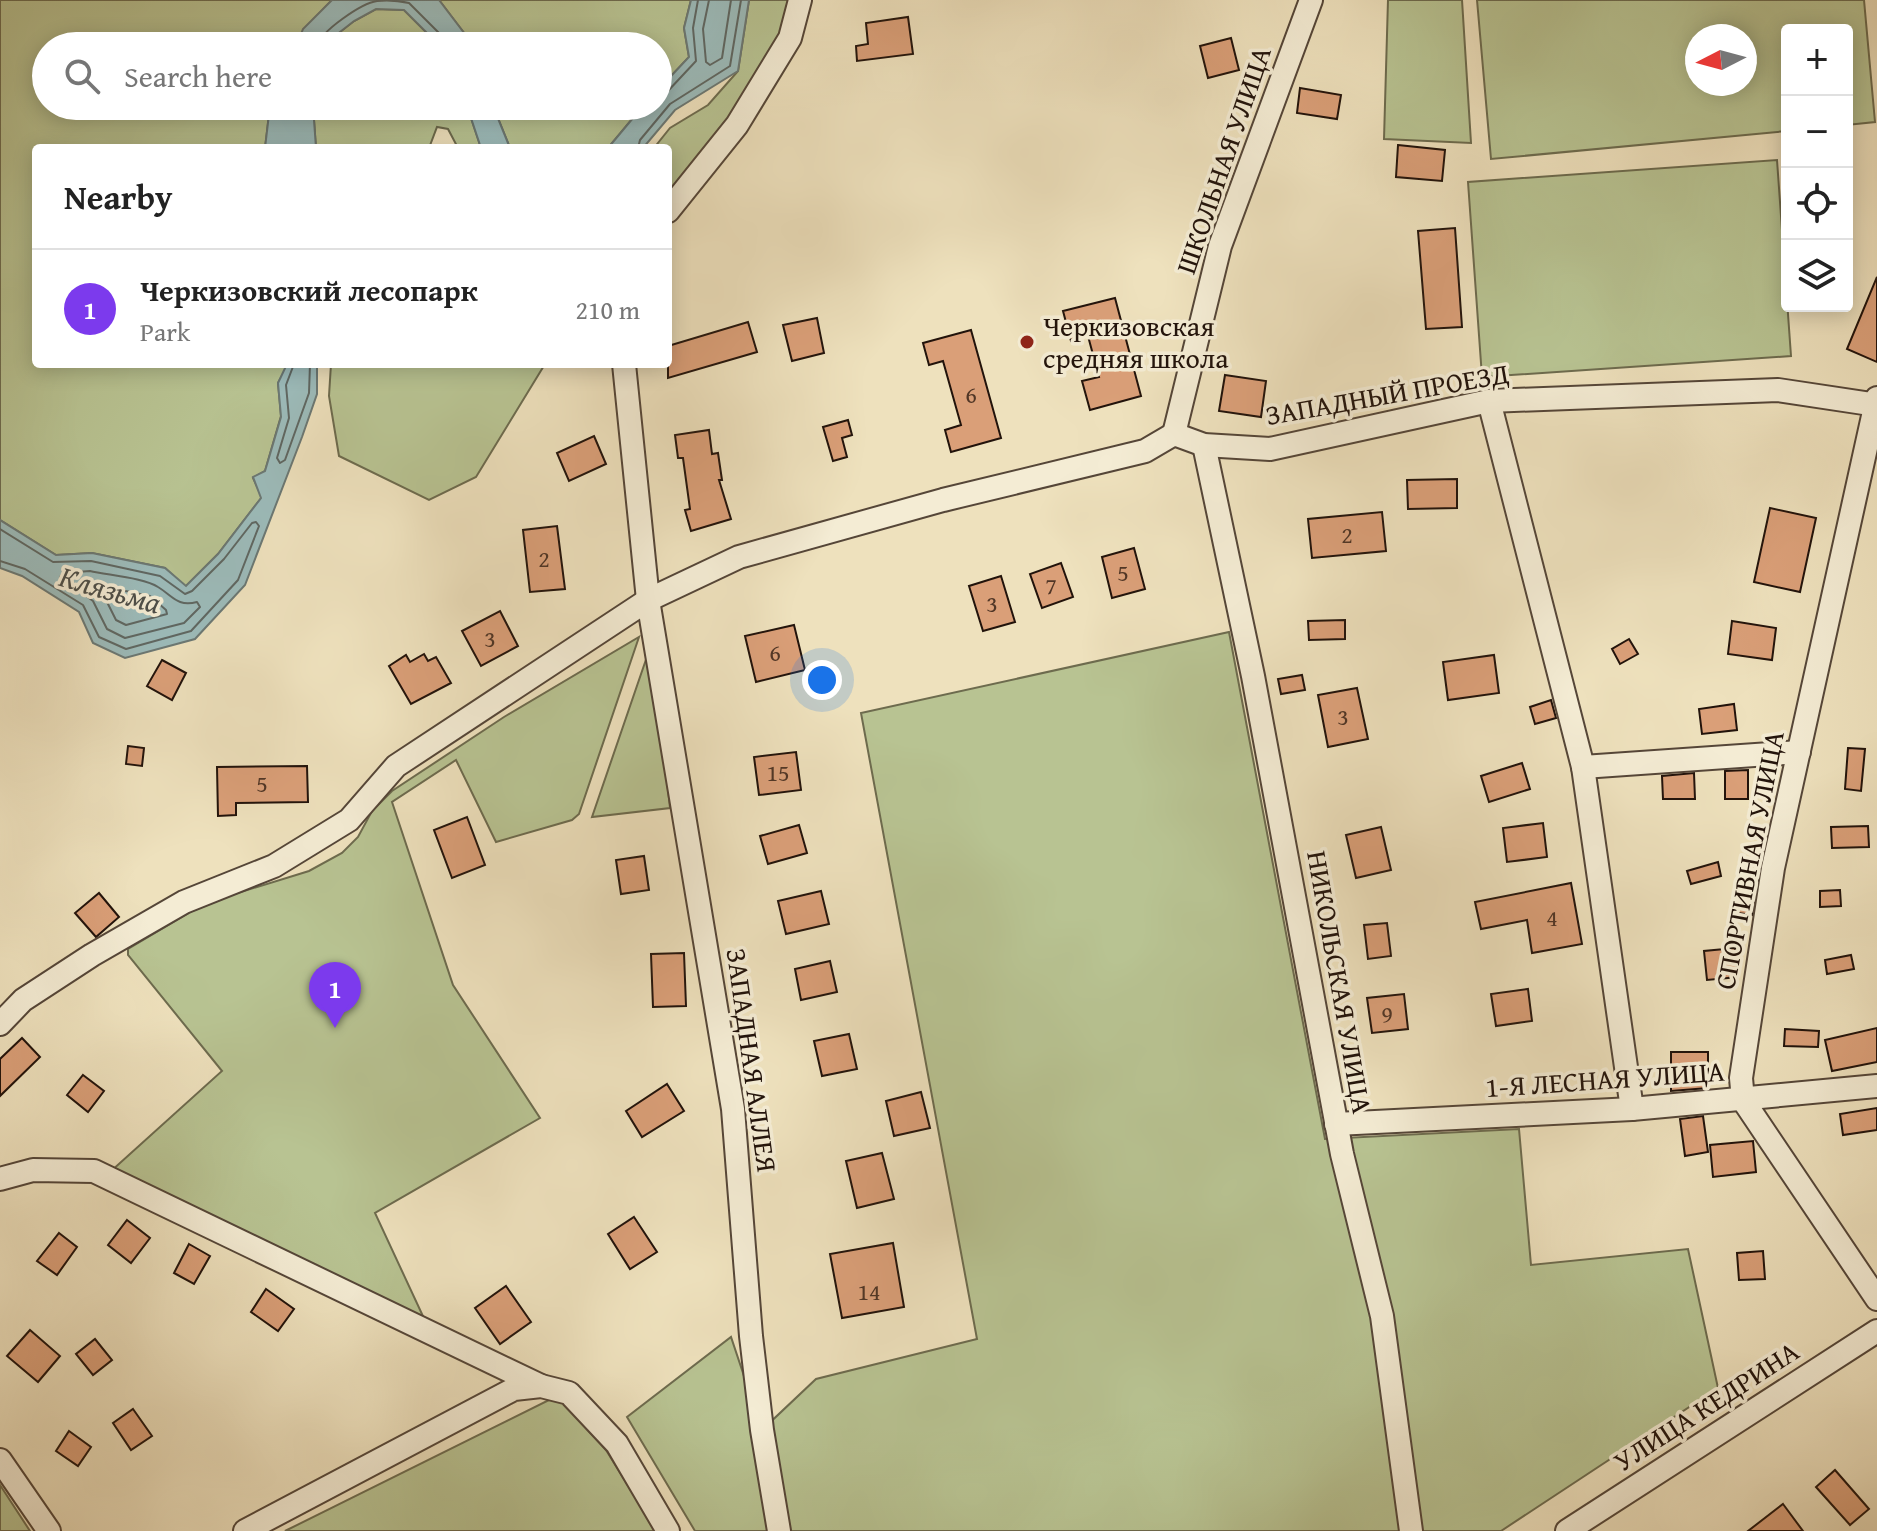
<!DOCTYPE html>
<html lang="en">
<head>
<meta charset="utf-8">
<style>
	:root { --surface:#fff; --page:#f2f2f2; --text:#222; --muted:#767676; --line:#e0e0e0; --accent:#7c3aed }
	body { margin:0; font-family:"Gentium Book Plus",serif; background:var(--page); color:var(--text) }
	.controls { position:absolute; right:24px; top:24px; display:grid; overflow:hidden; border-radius:8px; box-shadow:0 4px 20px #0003 }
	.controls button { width:72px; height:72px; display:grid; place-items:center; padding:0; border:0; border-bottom:2px solid var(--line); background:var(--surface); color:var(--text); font:40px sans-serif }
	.compass { position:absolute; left:1685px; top:24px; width:72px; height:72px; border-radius:50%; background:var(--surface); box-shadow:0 4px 20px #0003; rotate:264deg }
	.you { position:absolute; left:822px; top:680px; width:28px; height:28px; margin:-20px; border:6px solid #fff; border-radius:50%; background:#1a73e8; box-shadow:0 0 0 12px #1a73e833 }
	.badge { display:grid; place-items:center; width:52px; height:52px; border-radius:50%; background:var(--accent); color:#fff; font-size:26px; font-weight:700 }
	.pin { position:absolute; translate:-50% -66px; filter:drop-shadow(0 2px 4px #0008) }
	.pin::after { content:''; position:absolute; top:42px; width:28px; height:24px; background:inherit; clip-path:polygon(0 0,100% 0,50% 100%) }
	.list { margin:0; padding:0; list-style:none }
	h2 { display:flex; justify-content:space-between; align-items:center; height:104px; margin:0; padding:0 32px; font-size:34px }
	h2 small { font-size:26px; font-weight:400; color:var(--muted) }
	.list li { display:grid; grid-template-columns:52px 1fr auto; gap:24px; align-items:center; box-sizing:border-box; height:120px; padding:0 32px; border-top:2px solid var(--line) }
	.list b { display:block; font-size:30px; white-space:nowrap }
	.list p { margin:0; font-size:26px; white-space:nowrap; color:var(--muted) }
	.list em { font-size:26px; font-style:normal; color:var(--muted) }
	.icon { flex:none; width:44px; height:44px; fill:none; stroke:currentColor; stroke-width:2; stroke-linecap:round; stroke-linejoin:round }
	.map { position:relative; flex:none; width:1877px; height:1531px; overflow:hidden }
	.search { position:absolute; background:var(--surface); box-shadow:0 4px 20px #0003; left:32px; top:32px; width:640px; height:88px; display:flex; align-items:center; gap:20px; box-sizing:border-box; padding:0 28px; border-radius:44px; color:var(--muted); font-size:30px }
	.panel { position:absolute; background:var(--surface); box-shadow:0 4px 20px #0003; left:32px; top:144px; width:640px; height:224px; border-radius:8px }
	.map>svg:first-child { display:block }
	.green { fill:#b8c392; stroke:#6d6b4e; stroke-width:2; fill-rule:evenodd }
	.water { fill:#9cbbba; stroke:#6b7874; stroke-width:2 }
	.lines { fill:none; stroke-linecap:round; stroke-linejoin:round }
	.shore { stroke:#5f6762; stroke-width:2 }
	.building { fill:#da9f78; stroke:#22130b; stroke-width:2 }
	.minor-casing { stroke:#554638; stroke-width:26 }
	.minor { stroke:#f4ecd4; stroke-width:22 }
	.poi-dot { fill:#8f2418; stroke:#f4ecd4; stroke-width:3 }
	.labels { text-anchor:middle; stroke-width:7; stroke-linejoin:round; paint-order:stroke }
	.number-label { font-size:24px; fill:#503626 }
	.street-label { font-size:28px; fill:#22130b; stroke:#f4ecd4 }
	.poi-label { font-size:28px; fill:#22130b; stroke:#f4ecd4; text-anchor:start }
	.water-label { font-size:30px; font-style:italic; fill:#4d4e48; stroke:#f4ecd4 }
</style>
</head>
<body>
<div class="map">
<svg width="1877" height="1531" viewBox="0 0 1877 1531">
	<rect width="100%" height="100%" fill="#eee1bd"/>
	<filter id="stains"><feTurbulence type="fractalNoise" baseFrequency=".0025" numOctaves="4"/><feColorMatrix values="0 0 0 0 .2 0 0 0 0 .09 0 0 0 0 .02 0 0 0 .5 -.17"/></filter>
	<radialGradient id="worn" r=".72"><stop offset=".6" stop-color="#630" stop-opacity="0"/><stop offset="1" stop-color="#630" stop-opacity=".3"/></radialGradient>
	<g class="green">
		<path d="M0,0H332L304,29L296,46H46V106H270L265,148H36V364L288,365L278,383L281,416L265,471L253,478L262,497L218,554L185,587L165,568L92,553L56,555L0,520Z"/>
		<path d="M439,0H691L684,28L689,57L658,90V46H474Z"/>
		<path d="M749,0H799L742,118L668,226V148H654L670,128L708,105L738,71Z"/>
		<path d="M1388,0H1462L1471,143L1384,139Z"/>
		<path d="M1477,0H1864L1875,122L1847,125V30H1787V131L1491,159ZM1697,36H1745V84H1697Z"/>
		<path d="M376,9L404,10L440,46H322L354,21Z"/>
		<path d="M313,106H467L481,148H458L448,129L437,127L429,148H316Z"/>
		<path d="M493,106H643L608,148H510Z"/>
		<path d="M1777,160L1791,356L1482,377L1468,182Z"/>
		<path d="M331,364H545L476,477L429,500L339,456L329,396Z"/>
		<path d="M1229,632L1325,1139L1519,1129L1531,1265L1688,1249L1718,1388L1501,1531H695L627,1417L731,1337L762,1430L816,1379L977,1339L861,713Z"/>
		<path d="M639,637L579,814L572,820L496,842L456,760L392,802L453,985L540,1118L375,1213L435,1342L110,1172L222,1071L128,955V949L192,911L231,895L309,871L342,853L358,837L372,811L392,791L504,717Z"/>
		<path d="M652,642L670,808L592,817Z"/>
		<path d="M557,1396L606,1450L656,1531H285Z"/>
		<path d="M0,1485L30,1531H0Z"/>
	</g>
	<g class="water">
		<path d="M332,0H439L474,46H440L404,10L376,9L354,21L322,46H296L303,29Z"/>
		<path d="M691,0H749L738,71L675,110L643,148H608L643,106H658V90L689,57L684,28Z"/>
		<path d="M270,106H313L316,148H265Z"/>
		<path d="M467,106H493L510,148H481Z"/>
		<path d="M287,364H317V394L302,437L245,585L195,639L125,658L93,643L79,612L22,576L0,568V520L56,555L92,553L165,568L186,586L218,554L261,498L253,477L265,471L281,417L278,383Z"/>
	</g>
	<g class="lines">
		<g class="shore">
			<path d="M709,0L703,29L706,62L710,65L722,58L731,0"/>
			<path d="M318,46C319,32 362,3 377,1C386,0 400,1 409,3L443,37L445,46"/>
			<path d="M658,95L667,92L696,61L693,28L698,0"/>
			<path d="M638,148L640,140L670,104L730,66L741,0"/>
			<path d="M294,364L286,385L289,418L277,458L280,463L285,460L309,393L310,364"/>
			<path d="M0,529L53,562L91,561L160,576L185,594L192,591L224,559L252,523L256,522L259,526L238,580L191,631L126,649L99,637L83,605L25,569L0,561"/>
			<path d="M90,571C107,575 145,578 158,587C173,596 177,607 197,602L200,607L184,623L125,638L107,629L93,601L60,577L63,573Z"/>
			<path d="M106,587L150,596L166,610L167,614L126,625L116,620L102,592Z"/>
		</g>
	</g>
	<g class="building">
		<path d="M908,17L913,54L857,61L856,46L868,44L866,23Z"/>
		<path d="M1231,38L1239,70L1208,78L1200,46Z"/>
		<path d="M1300,88L1341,95L1337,119L1297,113Z"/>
		<path d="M1398,145L1445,150L1442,181L1396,177Z"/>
		<path d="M1455,228L1462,327L1426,329L1418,231Z"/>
		<path d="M1877,277V362L1847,349Z"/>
		<path d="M1115,298L1141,396L1090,410L1082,381L1099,377L1088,336L1071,341L1063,311Z"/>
		<path d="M817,318L824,353L792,361L783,325Z"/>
		<path d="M748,322L757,352L668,378V346Z"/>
		<path d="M971,330L1001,438L951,452L945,430L961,425L943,361L929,365L923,343Z"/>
		<path d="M1225,375L1266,381L1261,417L1219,411Z"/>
		<path d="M848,420L852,435L842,438L847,457L833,461L823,427Z"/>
		<path d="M709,430L712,454L718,453L722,480H719L731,519L691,531L685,510L690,509L683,458H678L675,435Z"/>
		<path d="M594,436L606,464L569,481L557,453Z"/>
		<path d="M1457,479V508L1408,509L1407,480Z"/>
		<path d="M1770,508L1816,518L1800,592L1754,582Z"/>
		<path d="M1382,512L1386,551L1312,558L1308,519Z"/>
		<path d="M557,526L565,589L530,592L523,530Z"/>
		<path d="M1134,548L1145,589L1112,598L1102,557Z"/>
		<path d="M1061,563L1073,597L1042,608L1030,574Z"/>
		<path d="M1001,576L1015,622L983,631L969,586Z"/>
		<path d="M500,611L518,646L481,666L462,631Z"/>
		<path d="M1345,620V639L1309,640L1308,621Z"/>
		<path d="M1732,621L1776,628L1772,660L1728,654Z"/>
		<path d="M794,625L805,670L756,682L745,636Z"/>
		<path d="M1629,639L1638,654L1620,664L1612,649Z"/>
		<path d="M424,654L428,661L436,657L451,683L411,704L389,666L406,655L410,662Z"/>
		<path d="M1494,655L1499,693L1448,700L1443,662Z"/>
		<path d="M162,660L186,673L172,700L147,686Z"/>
		<path d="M1302,675L1305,690L1281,694L1278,679Z"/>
		<path d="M1357,688L1368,739L1328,747L1318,695Z"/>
		<path d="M1551,700L1556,718L1535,724L1530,707Z"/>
		<path d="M1734,704L1737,730L1702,734L1699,709Z"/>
		<path d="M128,746L144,748L142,766L126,764Z"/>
		<path d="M1848,748L1865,749L1861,791L1845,789Z"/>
		<path d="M796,752L801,790L759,795L754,757Z"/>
		<path d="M1522,763L1530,789L1489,802L1481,776Z"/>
		<path d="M307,766L308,802L236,803V815L218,816L217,767Z"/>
		<path d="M1748,770V799H1725V771Z"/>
		<path d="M1694,773L1695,799H1663L1662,776Z"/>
		<path d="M467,817L485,865L452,878L434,830Z"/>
		<path d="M1543,823L1547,857L1507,862L1503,828Z"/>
		<path d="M799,825L807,853L768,864L760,836Z"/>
		<path d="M1868,826L1869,847L1832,848L1831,827Z"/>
		<path d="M1381,827L1391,870L1356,878L1346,835Z"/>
		<path d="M644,856L649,890L621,894L616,860Z"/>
		<path d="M1718,862L1721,876L1691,884L1687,871Z"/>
		<path d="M1571,883L1582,944L1532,953L1527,920L1481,929L1475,902Z"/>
		<path d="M1741,888L1756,890L1752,915L1738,913Z"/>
		<path d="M1840,890L1841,906L1820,907V891Z"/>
		<path d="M821,891L829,924L786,934L778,901Z"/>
		<path d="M99,893L119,917L96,937L75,913Z"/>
		<path d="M1387,923L1391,956L1368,959L1364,925Z"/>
		<path d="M1735,948L1738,977L1707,980L1704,951Z"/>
		<path d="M684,953L686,1006L653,1007L651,954Z"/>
		<path d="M1851,955L1854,969L1827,974L1825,960Z"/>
		<path d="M830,961L837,992L801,1000L795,969Z"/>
		<path d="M1528,989L1532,1021L1496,1026L1491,994Z"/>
		<path d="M1404,994L1408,1029L1372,1033L1367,998Z"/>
		<path d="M1877,1028V1062L1832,1071L1825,1040Z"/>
		<path d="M1785,1029L1819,1031L1818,1047L1784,1046Z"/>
		<path d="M849,1034L857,1069L822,1076L814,1041Z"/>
		<path d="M22,1038L40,1057L0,1096V1059Z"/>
		<path d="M1671,1052H1708V1088L1671,1091Z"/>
		<path d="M83,1075L104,1091L88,1112L67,1095Z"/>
		<path d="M667,1084L684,1111L642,1137L626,1111Z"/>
		<path d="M921,1092L930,1128L894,1136L886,1101Z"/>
		<path d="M1877,1108V1130L1843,1135L1840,1114Z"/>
		<path d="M1703,1116L1708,1152L1685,1156L1680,1119Z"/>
		<path d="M1753,1141L1756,1172L1713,1177L1710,1145Z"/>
		<path d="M882,1153L894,1199L857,1208L846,1161Z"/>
		<path d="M634,1217L657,1252L630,1269L608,1234Z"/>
		<path d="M127,1220L150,1238L131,1263L108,1245Z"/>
		<path d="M59,1233L77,1247L57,1275L37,1261Z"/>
		<path d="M893,1243L904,1307L842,1318L830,1254Z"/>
		<path d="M189,1244L210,1256L194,1284L174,1273Z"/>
		<path d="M1763,1251L1765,1279L1739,1280L1737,1253Z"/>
		<path d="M506,1286L531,1322L500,1344L475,1308Z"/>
		<path d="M266,1289L294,1309L278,1331L251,1312Z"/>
		<path d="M30,1330L60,1356L38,1382L7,1356Z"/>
		<path d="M95,1339L112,1360L93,1375L76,1354Z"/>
		<path d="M133,1409L152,1436L131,1450L113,1423Z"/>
		<path d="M69,1431L91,1447L78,1466L56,1451Z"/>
		<path d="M1835,1470L1869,1509L1850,1525L1816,1487Z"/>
		<path d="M1783,1504L1803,1531H1748Z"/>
	</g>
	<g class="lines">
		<defs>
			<g id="minor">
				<path d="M668,211L737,125L790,38L800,0"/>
				<path d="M624,364L648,600L733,1109L751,1336L762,1430L779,1531"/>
				<path d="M1877,398L1773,868L1741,1078L1743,1100L1877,1299"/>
				<path d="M1489,401L1583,767L1632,1109"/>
				<path d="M1174,434L1220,246L1311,0"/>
				<path d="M1204,445L1253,676L1342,1154L1382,1316L1411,1531"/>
				<path d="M1583,767L1799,752"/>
				<path d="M0,1024L23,1000L92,955L184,902L274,866L349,820L396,766L648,600L739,557L943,500L1145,451L1174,434L1204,445L1270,449L1489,401L1778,390L1877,405"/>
				<path d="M1336,1124L1632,1109L1877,1086"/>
				<path d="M0,1179L33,1170L94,1171L541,1386"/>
				<path d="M0,1460L49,1531"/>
				<path d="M245,1531L514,1389L541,1386L569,1393L617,1444L668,1531"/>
				<path d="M1567,1531L1877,1331"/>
			</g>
		</defs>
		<use href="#minor" class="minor-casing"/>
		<use href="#minor" class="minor"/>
	</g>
	<circle class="poi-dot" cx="1027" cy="342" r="8"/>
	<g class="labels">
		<g class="number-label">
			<text x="971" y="403">6</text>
			<text x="1347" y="543">2</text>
			<text x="544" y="567">2</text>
			<text x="1123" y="581">5</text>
			<text x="1051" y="594">7</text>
			<text x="992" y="612">3</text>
			<text x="490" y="647">3</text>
			<text x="775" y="661">6</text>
			<text x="1343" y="725">3</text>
			<text x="778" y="781">15</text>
			<text x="262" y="792">5</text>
			<text x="1552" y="926">4</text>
			<text x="1387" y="1022">9</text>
			<text x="869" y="1300">14</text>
		</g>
		<g class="street-label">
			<text transform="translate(1223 160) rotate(-71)" y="10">ШКОЛЬНАЯ УЛИЦА</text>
			<text transform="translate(1387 394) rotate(-10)" y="10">ЗАПАДНЫЙ ПРОЕЗД</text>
			<text transform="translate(1749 860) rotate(-79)" y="10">СПОРТИВНАЯ УЛИЦА</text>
			<text transform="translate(1340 982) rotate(80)" y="10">НИКОЛЬСКАЯ УЛИЦА</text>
			<text transform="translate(752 1060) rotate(82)" y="10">ЗАПАДНАЯ АЛЛЕЯ</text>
			<text transform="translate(1605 1079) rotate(-4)" y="10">1-Я ЛЕСНАЯ УЛИЦА</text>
			<text transform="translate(1706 1406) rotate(-33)" y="10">УЛИЦА КЕДРИНА</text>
		</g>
		<g class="poi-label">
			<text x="1043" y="336">Черкизовская<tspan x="1043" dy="32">средняя школа</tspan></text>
		</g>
		<g class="water-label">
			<text transform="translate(110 590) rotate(16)" y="10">Клязьма</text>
		</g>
	</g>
	<rect width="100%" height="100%" filter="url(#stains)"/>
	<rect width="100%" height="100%" fill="url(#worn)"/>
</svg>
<div class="controls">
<button>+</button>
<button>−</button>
<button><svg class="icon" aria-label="locate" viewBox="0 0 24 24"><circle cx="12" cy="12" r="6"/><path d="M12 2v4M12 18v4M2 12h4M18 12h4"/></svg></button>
<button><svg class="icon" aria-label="layers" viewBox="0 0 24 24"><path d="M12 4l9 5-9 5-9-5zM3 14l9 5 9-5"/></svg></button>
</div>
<svg class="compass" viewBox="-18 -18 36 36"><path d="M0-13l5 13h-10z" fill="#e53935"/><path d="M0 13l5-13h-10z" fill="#767676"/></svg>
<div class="you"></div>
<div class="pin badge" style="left:335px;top:1028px">1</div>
<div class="search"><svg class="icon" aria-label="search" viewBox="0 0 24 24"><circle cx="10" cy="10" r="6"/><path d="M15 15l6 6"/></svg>Search here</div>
<section class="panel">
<h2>Nearby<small></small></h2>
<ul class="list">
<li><span class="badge">1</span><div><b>Черкизовский лесопарк</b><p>Park</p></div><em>210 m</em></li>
</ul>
</section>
</div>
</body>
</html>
